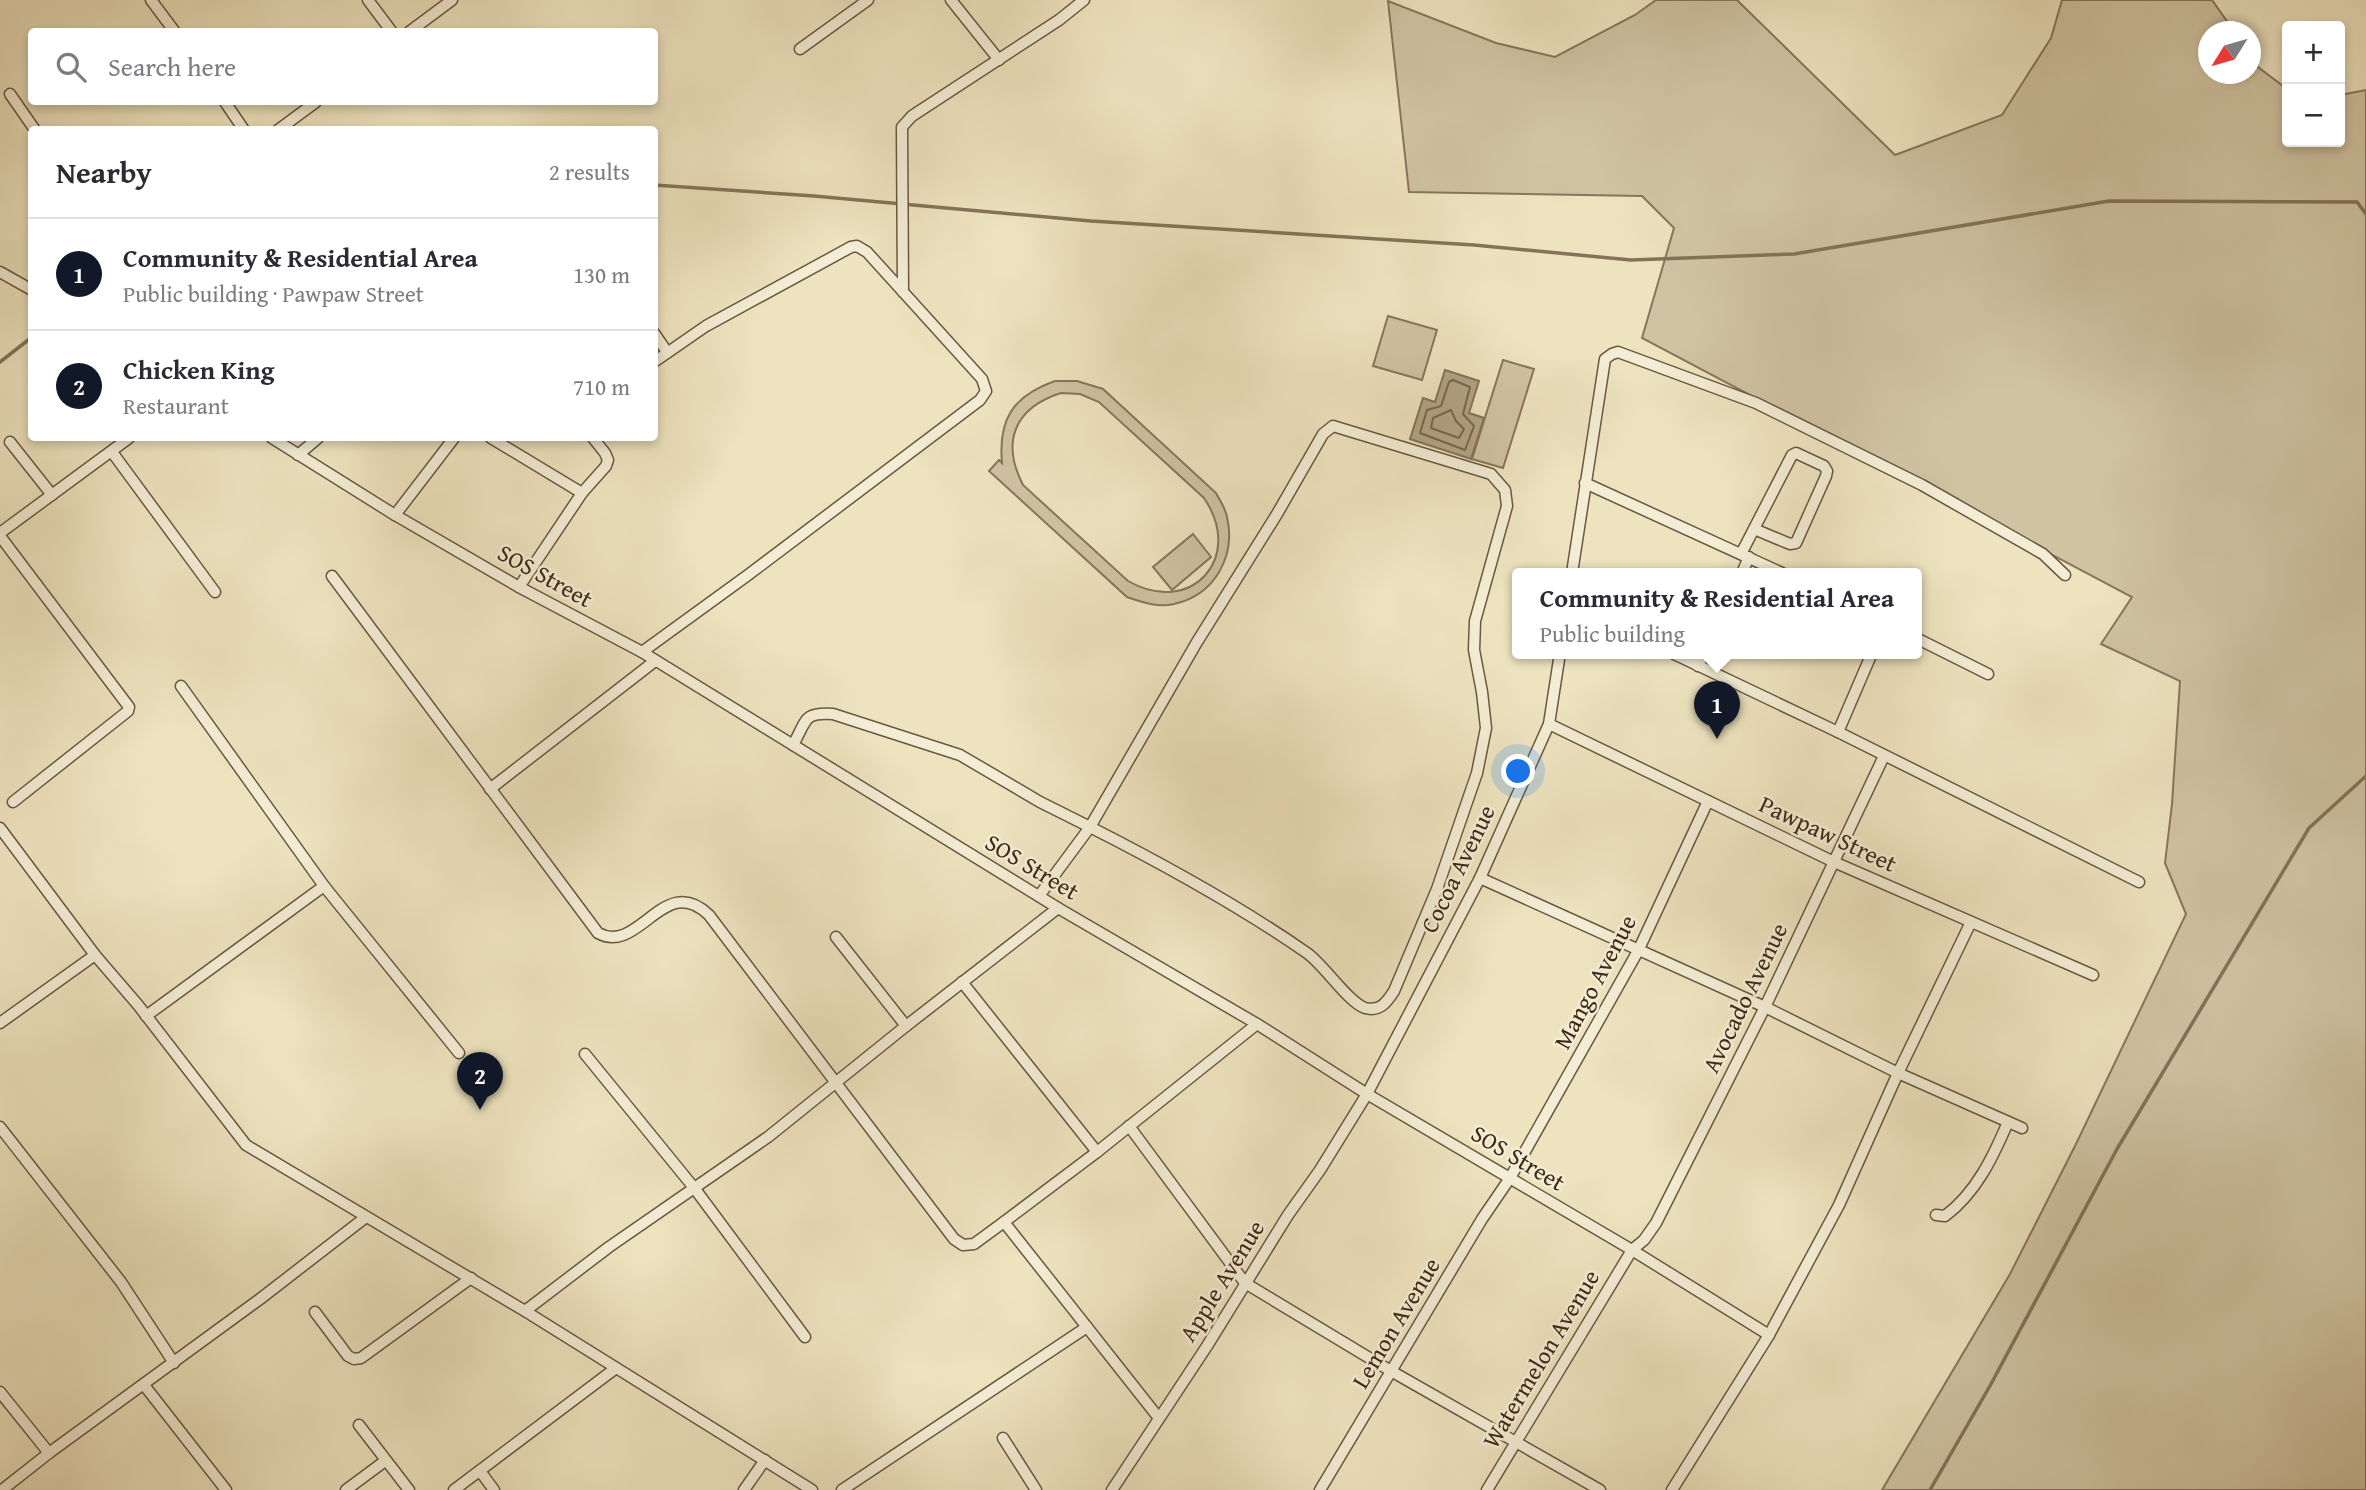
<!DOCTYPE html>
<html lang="en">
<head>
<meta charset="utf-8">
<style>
	:root { --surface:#fff; --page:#f2f2f3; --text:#2b2b33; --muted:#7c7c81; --line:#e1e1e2; --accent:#111827 }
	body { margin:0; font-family:"Gentium Book Plus",serif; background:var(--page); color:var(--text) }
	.controls { position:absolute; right:21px; top:21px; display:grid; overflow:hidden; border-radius:7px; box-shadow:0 4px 10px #0003 }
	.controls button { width:63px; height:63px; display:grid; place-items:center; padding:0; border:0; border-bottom:2px solid var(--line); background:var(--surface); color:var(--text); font:35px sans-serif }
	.compass { position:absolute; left:2198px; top:21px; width:63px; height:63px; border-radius:50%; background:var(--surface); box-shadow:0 4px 10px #0003; rotate:233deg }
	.you { position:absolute; left:1519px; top:772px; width:24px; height:24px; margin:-18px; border:5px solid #fff; border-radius:50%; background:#1a73e8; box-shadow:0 0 0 10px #1a73e833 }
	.badge { display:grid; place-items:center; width:46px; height:46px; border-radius:50%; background:var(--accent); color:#fff; font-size:23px; font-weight:700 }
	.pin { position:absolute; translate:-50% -58px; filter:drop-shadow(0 2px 4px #0008) }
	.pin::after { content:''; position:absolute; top:37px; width:24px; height:21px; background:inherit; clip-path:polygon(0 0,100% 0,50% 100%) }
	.popup { position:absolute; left:1512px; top:568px; width:410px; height:91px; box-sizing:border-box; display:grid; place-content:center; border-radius:7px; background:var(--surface); filter:drop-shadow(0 2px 5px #0005); font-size:23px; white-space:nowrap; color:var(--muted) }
	.popup b { font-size:26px; color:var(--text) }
	.popup::after { content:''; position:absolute; left:50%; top:100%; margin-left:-14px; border:14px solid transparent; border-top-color:var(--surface) }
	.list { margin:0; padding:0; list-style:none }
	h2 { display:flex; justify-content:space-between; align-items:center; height:91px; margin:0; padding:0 28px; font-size:30px }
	h2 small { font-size:23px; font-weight:400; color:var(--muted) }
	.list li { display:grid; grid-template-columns:46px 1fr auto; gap:21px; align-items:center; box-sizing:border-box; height:112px; padding:0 28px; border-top:2px solid var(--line) }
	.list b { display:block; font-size:26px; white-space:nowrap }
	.list p { margin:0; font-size:23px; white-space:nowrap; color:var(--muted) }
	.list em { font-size:23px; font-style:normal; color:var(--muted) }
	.icon { flex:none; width:38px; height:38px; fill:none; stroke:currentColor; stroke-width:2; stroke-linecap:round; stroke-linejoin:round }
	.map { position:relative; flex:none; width:2366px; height:1490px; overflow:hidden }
	.search { position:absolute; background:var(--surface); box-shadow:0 4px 10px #0003; left:28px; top:28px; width:630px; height:77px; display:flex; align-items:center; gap:18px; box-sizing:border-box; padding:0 24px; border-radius:7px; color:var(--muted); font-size:26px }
	.panel { position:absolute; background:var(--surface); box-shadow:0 4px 10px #0003; left:28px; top:126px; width:630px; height:315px; border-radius:7px }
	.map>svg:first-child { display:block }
	.green { fill:#cfc3a2; stroke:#87765c; stroke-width:2; fill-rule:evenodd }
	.water { fill:#b2a485; stroke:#847358; stroke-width:2 }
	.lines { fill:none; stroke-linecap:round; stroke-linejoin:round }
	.shore { stroke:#78664d; stroke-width:2 }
	.stream { stroke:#847358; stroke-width:3.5 }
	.minor-casing { stroke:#6a5840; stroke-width:13 }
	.minor { stroke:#f3edd5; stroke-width:10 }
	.labels { text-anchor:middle; stroke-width:5; stroke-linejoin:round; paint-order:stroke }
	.street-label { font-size:24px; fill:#3f2915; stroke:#f3edd5 }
</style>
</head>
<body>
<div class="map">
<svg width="2366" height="1490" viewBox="0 0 2366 1490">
	<rect width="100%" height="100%" fill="#ede3bf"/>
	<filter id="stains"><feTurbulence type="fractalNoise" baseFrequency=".00286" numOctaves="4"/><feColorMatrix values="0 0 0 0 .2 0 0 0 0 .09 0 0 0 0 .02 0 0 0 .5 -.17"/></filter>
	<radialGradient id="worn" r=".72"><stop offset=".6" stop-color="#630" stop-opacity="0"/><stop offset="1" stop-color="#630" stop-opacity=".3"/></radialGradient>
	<g class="green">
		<path d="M1656,0H1737L1895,155L2002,115L2051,38L2062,0H2212L2234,31L2208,32V74H2250L2251,56L2258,67L2287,89V142H2340V95L2366,90V1490H1882L2010,1274L2076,1144L2186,914L2165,863L2172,804L2180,681L2101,644L2132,597L1642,338L1674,228L1642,196L1409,192L1388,1L1496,43L1555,57L1635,15Z"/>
		<path d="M1388,316L1437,330L1422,380L1373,366Z"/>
		<path d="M1503,360L1534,369L1503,468L1472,459Z"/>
		<path d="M1055,381H1077L1103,389L1216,493C1220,501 1226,509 1227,517C1236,556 1215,595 1174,604C1158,608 1142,602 1127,597L989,471L999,460L1002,463C998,419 1013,396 1055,381ZM1061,393L1080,394L1099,402L1204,498C1245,558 1191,617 1128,581L1023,485C1001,442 1014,408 1061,393Z"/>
		<path d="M1193,534L1211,557L1172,590L1153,567Z"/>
	</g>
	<path class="water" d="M1445,370L1479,381L1469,413L1484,418L1471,459L1410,439L1423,398L1435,402Z"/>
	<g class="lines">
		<g class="shore">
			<path d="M1453,380L1470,387L1463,414L1474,426L1465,450L1420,433L1427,410L1441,406L1449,382Z"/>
			<path d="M1451,410L1456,421L1464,429L1459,438L1431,428L1433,418Z"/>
		</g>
		<g class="stream">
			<path d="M654,185L814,196L1091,221L1474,245L1631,260L1794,254L2109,201L2357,202L2366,214"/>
			<path d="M0,362L32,337"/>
			<path d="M1930,1490L1991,1384L2117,1149L2309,828L2366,776"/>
		</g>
		<defs>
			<g id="minor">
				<path d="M151,0L175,32"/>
				<path d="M368,0L392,32"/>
				<path d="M951,0L999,60"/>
				<path d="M409,32L452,0"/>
				<path d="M800,49L868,0"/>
				<path d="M10,94L35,130"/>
				<path d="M225,102L244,130"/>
				<path d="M278,130L316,102"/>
				<path d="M0,272L32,290"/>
				<path d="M903,292L902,127L912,116L1059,20L1084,0"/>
				<path d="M654,333L667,352"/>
				<path d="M1333,426L1491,474L1505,490L1507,506L1475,621L1474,650L1482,692L1486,728L1477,773L1437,889L1394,991C1387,1002 1380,1012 1365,1008C1349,1003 1324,965 1307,953C1238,905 1165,865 1090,827L1197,642L1277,514L1323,434Z"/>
				<path d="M272,438L395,515L519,587L642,652L1058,908L1257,1024L1367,1094L1632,1250L1769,1335"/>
				<path d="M491,438L582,493"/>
				<path d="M10,442L52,495"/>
				<path d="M112,452L215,592"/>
				<path d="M298,455L318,438"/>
				<path d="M1585,483L1782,573"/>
				<path d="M395,515L454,438"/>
				<path d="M0,533L129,438"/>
				<path d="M0,536L129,707L128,711L13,802"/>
				<path d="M1741,554L1792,455L1796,453L1824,466L1827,471L1826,476L1796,543L1790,544L1754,529"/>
				<path d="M1572,573L1605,359L1612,354L1618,352L1756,403L1922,485L2043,554L2065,575"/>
				<path d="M1742,573L1749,557"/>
				<path d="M332,576L598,933C639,956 664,871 709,915L954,1239L963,1245L974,1244L1004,1222L1097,1152L1257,1024"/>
				<path d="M519,587L582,493L606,466L608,460L605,453L593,438"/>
				<path d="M1916,638L1988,674"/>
				<path d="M642,652L748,575L980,400L986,391L982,379L867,252L857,246L851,247L706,326L654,362"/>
				<path d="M1672,653L1838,732L2139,882"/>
				<path d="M1698,666L1704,653"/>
				<path d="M1549,724L1834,862L2093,975"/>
				<path d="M1838,732L1872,653"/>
				<path d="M793,745C807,720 803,712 833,714L960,755L1040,802L1090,827L1039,896"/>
				<path d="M490,789L655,661"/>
				<path d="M0,828L95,955L138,1005L246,1145L525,1311L812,1490"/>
				<path d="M1480,878L1765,1007L1898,1073L1839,1205L1769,1335L1672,1490"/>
				<path d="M324,886L459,1053"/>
				<path d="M1971,922L1898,1073L2022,1128"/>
				<path d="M836,937L906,1026"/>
				<path d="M962,982L1097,1152"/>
				<path d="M146,1016L324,886L181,686"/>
				<path d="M0,1023L95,955"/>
				<path d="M585,1054L695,1189L805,1337"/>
				<path d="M1129,1126L1245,1283L1391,1371L1600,1490"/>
				<path d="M0,1127L121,1282L174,1363"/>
				<path d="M1936,1215L1945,1216C1976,1193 1993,1157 2008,1122"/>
				<path d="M1004,1222L1158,1417"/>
				<path d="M525,1311L609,1247L768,1137L906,1026L1058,908"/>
				<path d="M315,1312L348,1356L354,1359L361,1358L471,1278"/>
				<path d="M144,1385L226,1490"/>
				<path d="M0,1392L49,1453"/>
				<path d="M359,1425L409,1490"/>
				<path d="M1003,1438L1036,1490"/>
				<path d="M480,1471L494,1490"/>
				<path d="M2,1490L49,1453L260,1299L366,1217"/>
				<path d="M346,1490L385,1461"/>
				<path d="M454,1490L616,1368"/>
				<path d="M744,1490L765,1460"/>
				<path d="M842,1490L1087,1327"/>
				<path d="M1112,1490L1207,1346L1288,1215L1320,1170L1367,1094L1480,878L1549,724L1560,653"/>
				<path d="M1320,1490L1482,1219L1510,1178L1638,951L1708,801"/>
				<path d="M1487,1490L1632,1250L1644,1240L1656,1223L1765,1007L1884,756"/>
			</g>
		</defs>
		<use href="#minor" class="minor-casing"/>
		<use href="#minor" class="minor"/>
	</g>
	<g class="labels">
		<g class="street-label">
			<text transform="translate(545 576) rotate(29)" y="8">SOS Street</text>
			<text transform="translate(1828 834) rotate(25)" y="8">Pawpaw Street</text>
			<text transform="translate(1032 867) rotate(31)" y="8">SOS Street</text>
			<text transform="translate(1458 869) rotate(-64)" y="8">Cocoa Avenue</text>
			<text transform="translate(1595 982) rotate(-62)" y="8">Mango Avenue</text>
			<text transform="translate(1745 998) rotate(-64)" y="8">Avocado Avenue</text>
			<text transform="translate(1518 1158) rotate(31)" y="8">SOS Street</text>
			<text transform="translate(1222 1281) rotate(-58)" y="8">Apple Avenue</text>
			<text transform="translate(1396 1323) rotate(-59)" y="8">Lemon Avenue</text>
			<text transform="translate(1541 1359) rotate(-59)" y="8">Watermelon Avenue</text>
		</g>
	</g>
	<rect width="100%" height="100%" filter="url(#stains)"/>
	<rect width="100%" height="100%" fill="url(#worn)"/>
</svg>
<div class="controls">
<button>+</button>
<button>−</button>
</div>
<svg class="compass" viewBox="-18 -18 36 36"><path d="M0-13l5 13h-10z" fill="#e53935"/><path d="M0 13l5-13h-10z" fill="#7c7c81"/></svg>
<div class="you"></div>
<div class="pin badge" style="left:1717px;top:739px">1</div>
<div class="popup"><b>Community &amp; Residential Area</b>Public building</div>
<div class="pin badge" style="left:480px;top:1110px">2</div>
<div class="search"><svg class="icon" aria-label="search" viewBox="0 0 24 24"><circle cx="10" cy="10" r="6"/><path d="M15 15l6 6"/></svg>Search here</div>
<section class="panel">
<h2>Nearby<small>2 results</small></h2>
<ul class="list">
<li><span class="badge">1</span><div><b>Community &amp; Residential Area</b><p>Public building · Pawpaw Street</p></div><em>130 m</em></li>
<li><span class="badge">2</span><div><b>Chicken King</b><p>Restaurant</p></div><em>710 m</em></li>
</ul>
</section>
</div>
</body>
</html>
